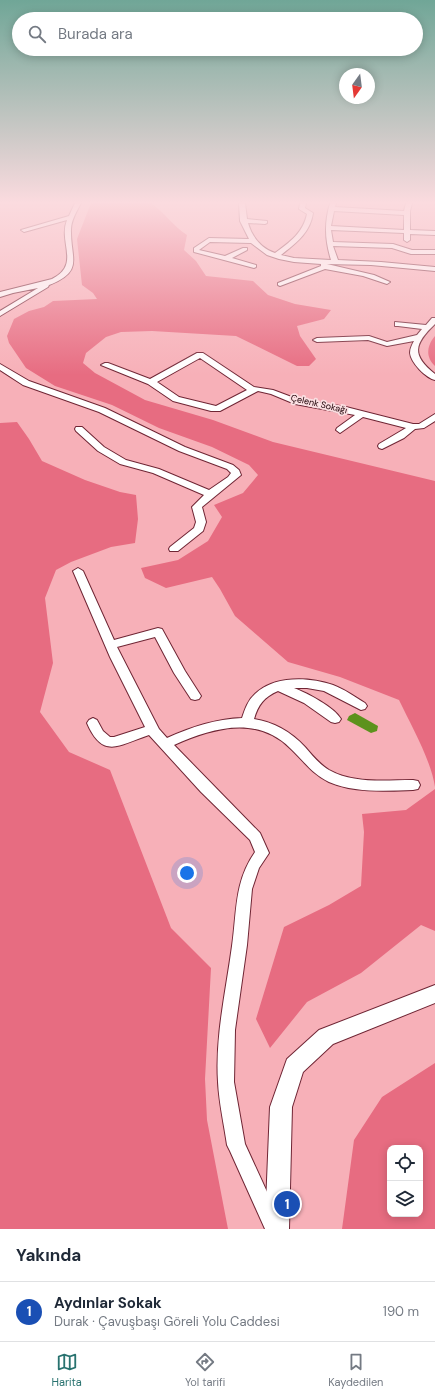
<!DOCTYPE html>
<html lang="tr">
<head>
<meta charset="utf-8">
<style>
	:root { --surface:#fff; --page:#f6f6f7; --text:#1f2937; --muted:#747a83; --line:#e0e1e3; --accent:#28726f }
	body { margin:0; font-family:"DM Sans",sans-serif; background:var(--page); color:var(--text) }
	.controls { position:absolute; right:12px; bottom:12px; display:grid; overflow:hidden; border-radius:8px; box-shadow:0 2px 10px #0003 }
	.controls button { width:36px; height:36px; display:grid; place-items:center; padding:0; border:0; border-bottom:1px solid var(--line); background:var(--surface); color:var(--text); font:20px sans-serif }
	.compass { position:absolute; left:339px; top:68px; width:36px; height:36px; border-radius:50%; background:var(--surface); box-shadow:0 2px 10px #0003; rotate:194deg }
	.you { position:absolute; left:187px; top:873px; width:14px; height:14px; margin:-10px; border:3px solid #fff; border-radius:50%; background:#1a73e8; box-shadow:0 0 0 6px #1a73e833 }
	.badge { display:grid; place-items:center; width:26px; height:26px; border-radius:50%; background:var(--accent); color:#fff; font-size:13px; font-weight:700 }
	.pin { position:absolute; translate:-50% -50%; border:2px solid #fff; box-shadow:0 1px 4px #0006 }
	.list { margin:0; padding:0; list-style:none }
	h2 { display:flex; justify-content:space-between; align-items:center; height:52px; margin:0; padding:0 16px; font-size:17px }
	h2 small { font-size:13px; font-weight:400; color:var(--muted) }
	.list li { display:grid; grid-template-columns:26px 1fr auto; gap:12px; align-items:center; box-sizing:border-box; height:60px; padding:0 16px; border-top:1px solid var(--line) }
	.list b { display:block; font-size:15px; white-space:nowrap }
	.list p { margin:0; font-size:13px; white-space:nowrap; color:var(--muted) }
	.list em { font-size:13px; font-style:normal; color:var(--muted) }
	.icon { flex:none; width:22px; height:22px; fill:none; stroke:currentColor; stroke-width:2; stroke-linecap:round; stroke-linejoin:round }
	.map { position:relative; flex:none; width:435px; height:1229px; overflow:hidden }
	.search { position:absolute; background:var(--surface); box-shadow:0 2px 10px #0003; left:12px; right:12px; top:12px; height:44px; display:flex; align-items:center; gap:10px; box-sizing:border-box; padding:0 14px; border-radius:22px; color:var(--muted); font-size:15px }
	.sheet { height:112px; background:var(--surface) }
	nav { display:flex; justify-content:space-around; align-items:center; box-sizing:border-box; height:56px; border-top:1px solid var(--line); background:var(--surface); font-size:11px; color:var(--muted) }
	nav a { display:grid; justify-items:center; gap:2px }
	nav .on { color:var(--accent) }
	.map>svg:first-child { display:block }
	.forest { fill:#e76c81; fill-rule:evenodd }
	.water { fill:#5d921d }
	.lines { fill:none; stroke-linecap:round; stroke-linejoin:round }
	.minor-casing { stroke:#6f2534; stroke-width:2 }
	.major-casing { stroke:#6f2534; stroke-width:2 }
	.minor { fill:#fff; fill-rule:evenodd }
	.major { fill:#fff; fill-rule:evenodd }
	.labels { text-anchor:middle; stroke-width:3.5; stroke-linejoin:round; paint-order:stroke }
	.far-street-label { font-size:9px; fill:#1e0207; stroke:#fbdee1 }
</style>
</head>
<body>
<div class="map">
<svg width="435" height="1229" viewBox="0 0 435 1229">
	<rect width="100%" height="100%" fill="#f7b0b8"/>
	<g class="forest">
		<path d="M91,203H155L152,204C166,214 173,226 187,235L184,250L196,261L206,276L253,281L268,295L295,304L331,310L324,319L297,326L300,336L316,359L309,366H297L236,336L152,331L121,332L106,337L86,353L83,363L95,373L145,400L213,420L273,442L435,481V787C431,760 411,725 399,700L340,677L288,662L235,616L220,589L212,577L166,588L145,578L141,568L178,560L208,541L222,517L214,505L243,493L258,475L249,465L212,447L159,428L112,405L55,386L26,368L9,343L7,336L14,319L29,311L44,307L53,301L97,299L93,293L82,285L77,239Z"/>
		<path d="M435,336V366C425,357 427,345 435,336Z"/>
		<path d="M17,422L29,439L42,461L85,480L120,492L136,495L138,519L135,543L111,547L71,562L56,570L45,598L53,663L40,712L69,752L110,770L171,928L211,968L205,1079L207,1120L228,1229H0V423Z"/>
		<path d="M435,789V931L421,925L361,973L307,1002L270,1048L256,1019L284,927L329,905L361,886L364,832L362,814L406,810Z"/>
		<path d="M435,1063V1229H342L354,1140L382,1097ZM390,1148H420V1214H390Z"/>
	</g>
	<path class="water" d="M355,713L378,726L377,731L371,733L347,720L349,716Z"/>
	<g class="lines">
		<defs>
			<g id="minor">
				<path d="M75,203H81C77,211 71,220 71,229C70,258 85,271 49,285L48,287L0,316V311L38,288L13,293L0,297V292L52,279C81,264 58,243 67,220L24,232L21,230L69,216Z"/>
				<path d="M239,203H245L247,219L267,221V223L265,224L248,223C252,237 261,248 275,253C290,242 303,233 307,214L299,209L300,203H306L305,208L313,213C310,233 296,243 281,255L294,258L331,260C325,240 324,224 330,203H336L335,207L404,211L406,203H412L410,211V230L435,231V235L410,234V240L407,242L404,240V233L331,230L333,242L393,244L412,250H435V254H411L392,248L333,246L338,260L381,262L435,267V271L371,265L327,264L374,275L390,282L387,284L363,276L325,269L280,286L278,285V283L321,266V264L294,262L279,259L267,255L251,243L210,242L199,250L225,256L243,248H247V250L232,258L256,265V267L254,268L194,252V248L209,238L249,239L240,221ZM334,211L404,215V230L331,226Z"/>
				<path d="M432,318H435V324C414,344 411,355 435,374V380C426,378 411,363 410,353C410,348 412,345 414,341L387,346L368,340L317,342L313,340L317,338L369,336L387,342L417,335L422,329L398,326H395V322L426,325Z"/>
				<path d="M197,353H203L254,387L273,390L297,399L346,407L413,424H419L435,414V421L424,428L415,429L404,438L382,449L379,448L378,446L379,444L406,428L363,417L340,433L336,430L337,428L355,415L295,404L271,394L258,391L220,411H211L173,401L148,384L101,365L105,363H108L150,379ZM200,358L247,390L216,406L179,397L157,382Z"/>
				<path d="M0,364L29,381L105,408L185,447L233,465L239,470L241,475L202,507L206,522L203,531L178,551H170L169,549L170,547L194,528L196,522L192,507L204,495L153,473L120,464L98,451L76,431L75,429L76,427H82L104,447L126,460L159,469L209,490L228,477L231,473L227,469L179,451L99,412L23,385L0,370Z"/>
				<path d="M78,568L83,571L114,640L158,628L162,629L185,671L201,696L199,699L195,700L191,699L174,673L155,637L117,647L159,729L167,738C191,727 216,719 242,718C245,709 248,700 255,694C274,675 310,677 333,685C344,689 355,697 365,703L367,706L365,709L361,710L324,691L307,688H294C307,693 334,707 341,719L339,722L335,723L331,722L304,703L278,691C264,697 258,705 254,719C274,722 291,732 305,747C312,755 319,764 329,770C354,784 385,780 413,780L418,781L420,785L418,789L413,790C385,791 355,793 329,782C312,774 303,760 290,748C257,715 212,728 174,745L260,833L269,853L259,868L252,889L247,945L235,1030L234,1082L245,1144L284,1229H265L230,1151L227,1145C224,1124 219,1103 218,1082C215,1036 226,991 232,946C237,912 234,882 255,852L250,840L201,792L149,735C119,745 103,760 87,723L89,720L93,718L97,720L103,731L110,737H114L145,727L110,657L73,571Z"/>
			</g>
			<path id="major" d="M435,985V1003L333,1044L303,1072L292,1107L289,1229H265L270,1107L287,1059L319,1030Z"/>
		</defs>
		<use href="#minor" class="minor-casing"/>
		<use href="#major" class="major-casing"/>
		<use href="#minor" class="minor"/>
		<use href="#major" class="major"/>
	</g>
	<linearGradient id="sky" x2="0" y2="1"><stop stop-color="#70a697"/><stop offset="0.54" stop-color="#fbdbdf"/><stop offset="1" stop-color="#fbdbdf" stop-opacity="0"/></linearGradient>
	<rect width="435" height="375" fill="url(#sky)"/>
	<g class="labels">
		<g class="far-street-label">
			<text transform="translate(319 404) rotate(13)" y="3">Çelenk Sokağı</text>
		</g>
	</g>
</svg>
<div class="controls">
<button><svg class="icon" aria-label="locate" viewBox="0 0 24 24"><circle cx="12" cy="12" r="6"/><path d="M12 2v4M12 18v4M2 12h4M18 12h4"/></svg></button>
<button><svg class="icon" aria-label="layers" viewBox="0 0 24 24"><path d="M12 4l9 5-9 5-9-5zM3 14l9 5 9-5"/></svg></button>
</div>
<svg class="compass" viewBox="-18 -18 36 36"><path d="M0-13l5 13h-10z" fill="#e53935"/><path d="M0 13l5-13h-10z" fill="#747a83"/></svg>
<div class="you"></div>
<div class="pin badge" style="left:287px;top:1204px;background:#1a4fb4">1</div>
<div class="search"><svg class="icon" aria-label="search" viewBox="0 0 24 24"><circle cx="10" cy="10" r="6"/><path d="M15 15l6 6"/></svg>Burada ara</div>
</div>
<section class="sheet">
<h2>Yakında<small></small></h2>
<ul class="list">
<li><span class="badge" style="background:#1a4fb4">1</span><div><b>Aydınlar Sokak</b><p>Durak · Çavuşbaşı Göreli Yolu Caddesi</p></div><em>190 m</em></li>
</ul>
</section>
<nav>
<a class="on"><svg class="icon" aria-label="map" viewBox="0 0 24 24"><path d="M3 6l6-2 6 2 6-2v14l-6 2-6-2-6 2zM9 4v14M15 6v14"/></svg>Harita</a>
<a><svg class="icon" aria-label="directions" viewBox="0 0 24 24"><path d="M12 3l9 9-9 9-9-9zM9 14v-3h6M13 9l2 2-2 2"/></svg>Yol tarifi</a>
<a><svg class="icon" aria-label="saved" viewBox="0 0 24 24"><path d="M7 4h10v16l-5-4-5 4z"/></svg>Kaydedilen</a>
</nav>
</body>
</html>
